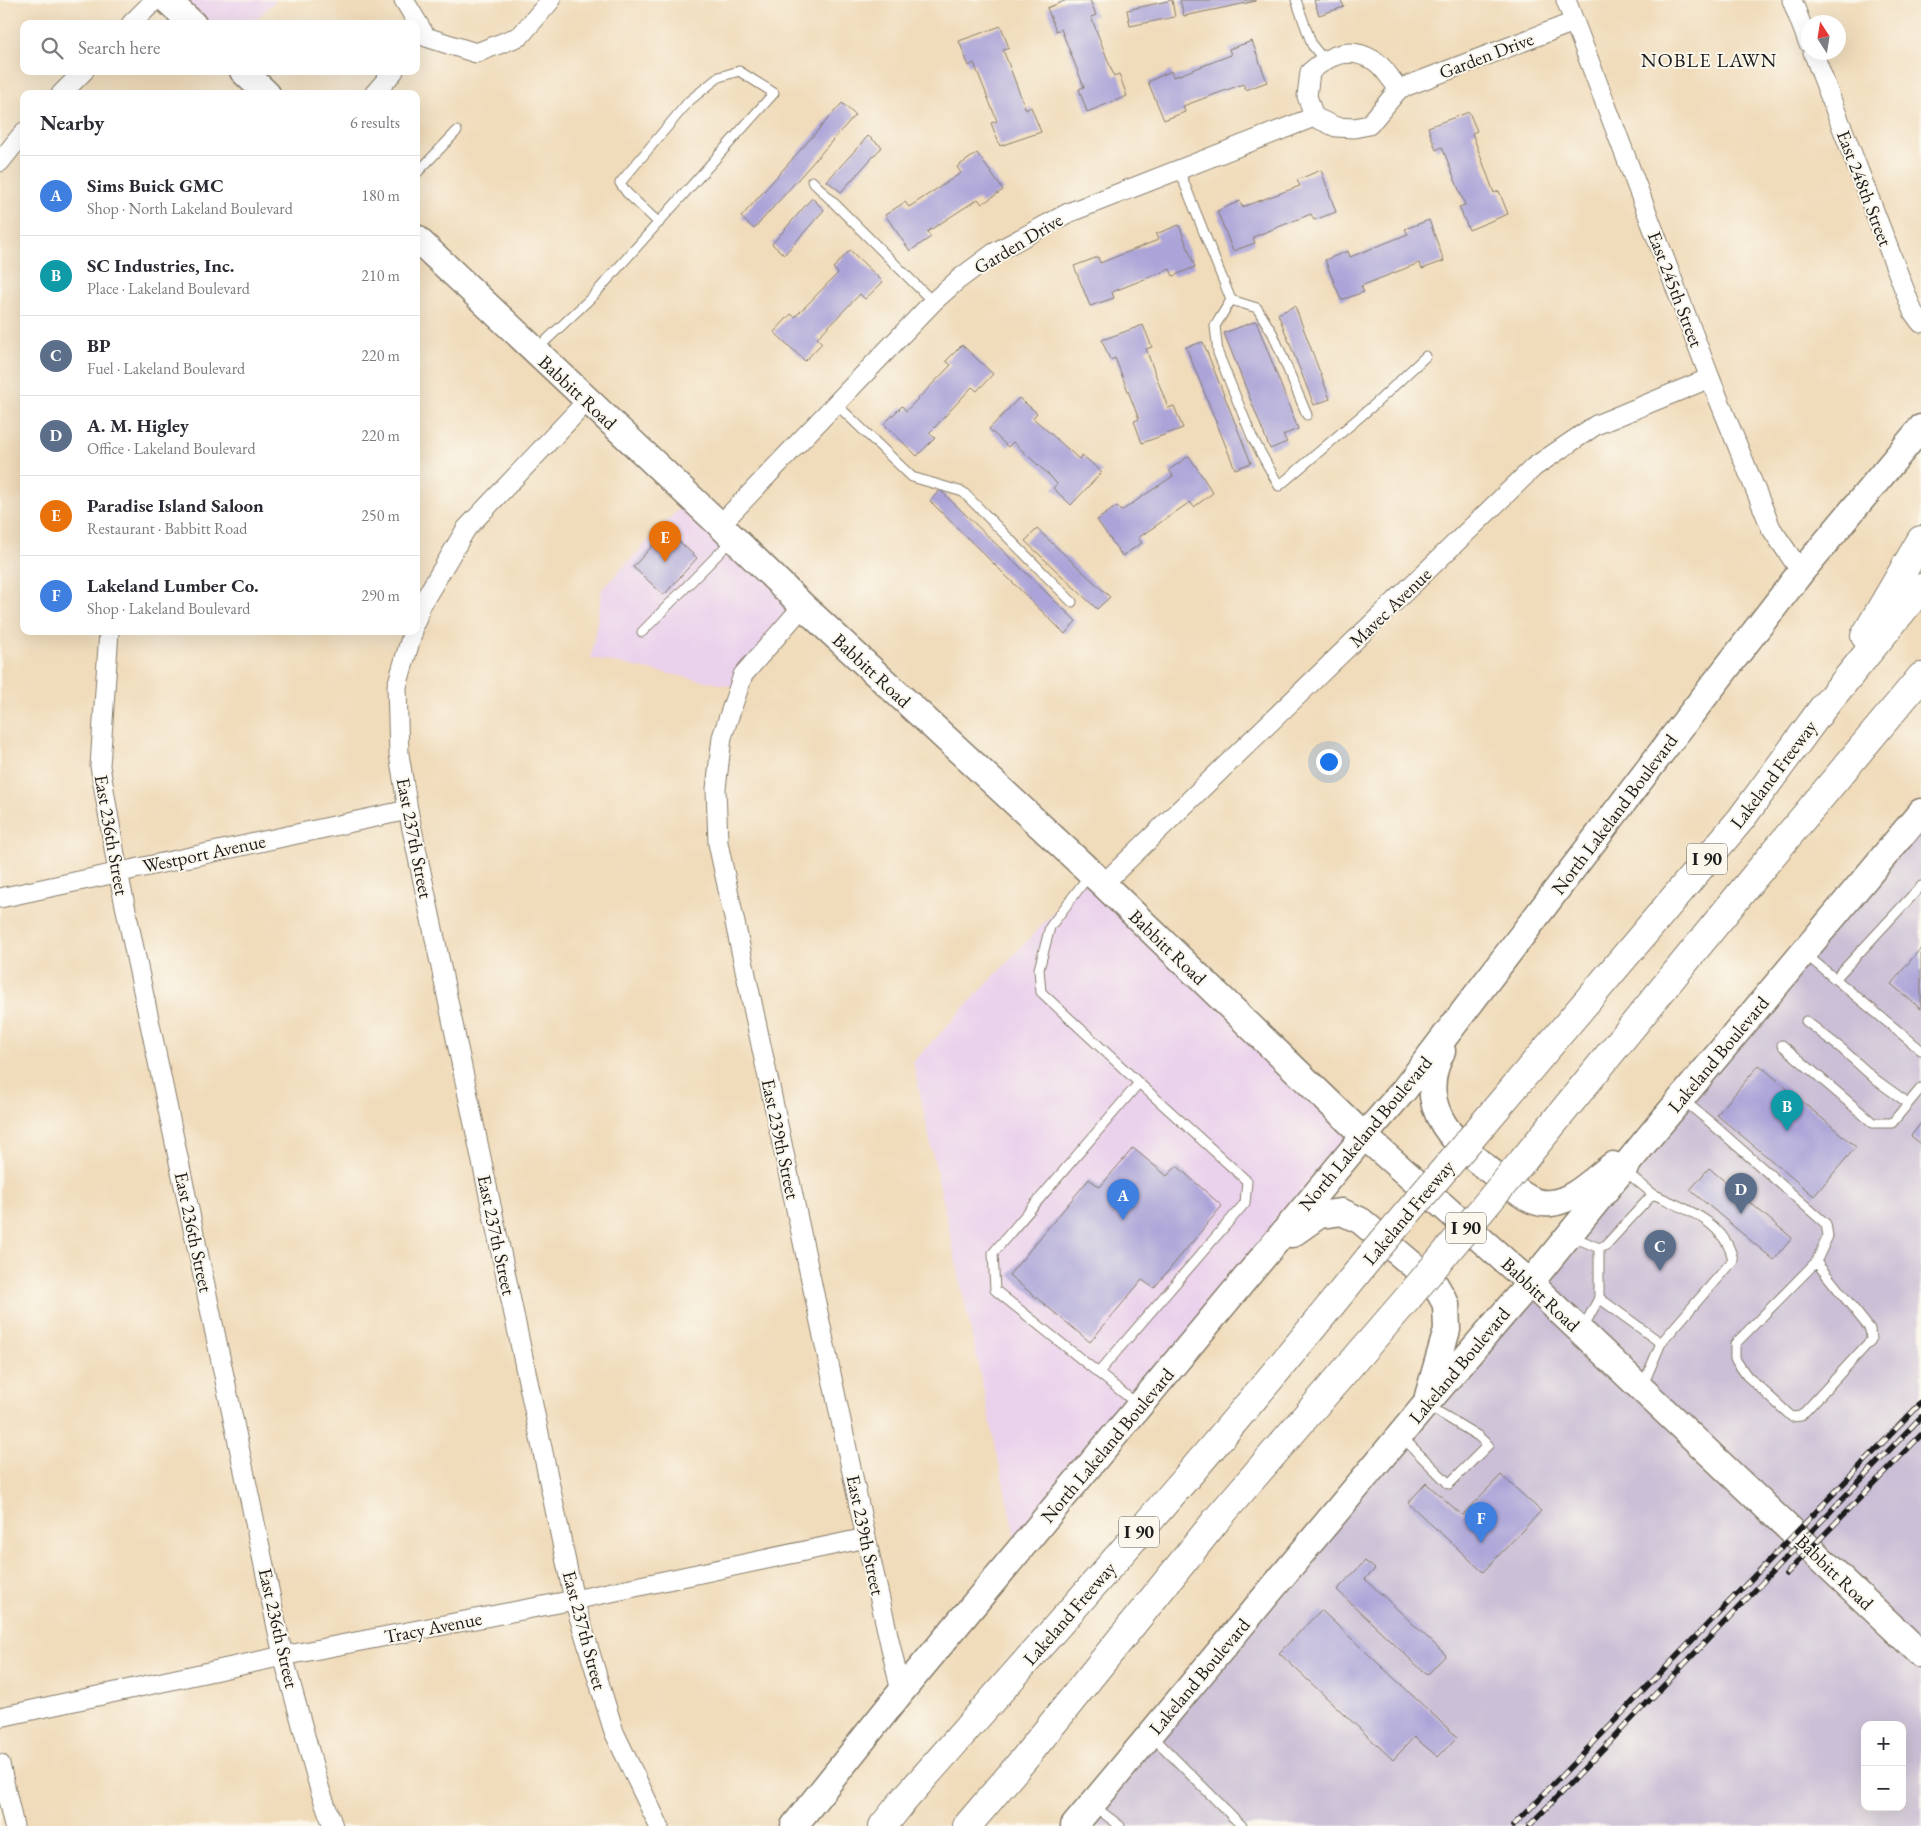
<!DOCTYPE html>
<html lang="en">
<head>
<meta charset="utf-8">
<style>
	:root { --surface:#fff; --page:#f2f2f3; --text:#2b2b33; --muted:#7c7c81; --line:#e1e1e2; --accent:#0b8043 }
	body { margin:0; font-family:"EB Garamond",serif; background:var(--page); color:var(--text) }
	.controls { position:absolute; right:15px; bottom:15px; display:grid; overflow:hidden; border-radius:10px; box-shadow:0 5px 20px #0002 }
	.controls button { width:45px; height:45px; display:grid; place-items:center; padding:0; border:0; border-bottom:1px solid var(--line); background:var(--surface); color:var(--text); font:25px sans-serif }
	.compass { position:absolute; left:1801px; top:15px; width:45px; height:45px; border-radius:50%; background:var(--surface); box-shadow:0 5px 20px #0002; rotate:348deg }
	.you { position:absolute; left:1328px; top:761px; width:18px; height:18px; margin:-12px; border:4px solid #fff; border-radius:50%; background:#1a73e8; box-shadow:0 0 0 8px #1a73e833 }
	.badge { display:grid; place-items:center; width:32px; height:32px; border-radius:50%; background:var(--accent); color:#fff; font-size:16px; font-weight:700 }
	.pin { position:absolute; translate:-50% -41px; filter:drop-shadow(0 1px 2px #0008) }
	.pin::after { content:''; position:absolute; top:26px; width:18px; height:15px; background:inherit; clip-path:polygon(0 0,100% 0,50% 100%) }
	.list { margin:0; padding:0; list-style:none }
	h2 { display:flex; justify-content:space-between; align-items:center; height:65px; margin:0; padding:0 20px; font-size:21px }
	h2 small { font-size:16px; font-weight:400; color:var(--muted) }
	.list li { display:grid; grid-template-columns:32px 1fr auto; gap:15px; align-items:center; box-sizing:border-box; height:80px; padding:0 20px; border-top:1px solid var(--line) }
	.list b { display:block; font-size:19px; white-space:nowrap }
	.list p { margin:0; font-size:16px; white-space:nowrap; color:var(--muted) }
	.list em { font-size:16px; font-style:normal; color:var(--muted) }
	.icon { flex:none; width:28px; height:28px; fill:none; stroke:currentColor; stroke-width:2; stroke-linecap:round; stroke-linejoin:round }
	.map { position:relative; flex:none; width:1921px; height:1826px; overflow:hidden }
	.search { position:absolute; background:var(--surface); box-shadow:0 5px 20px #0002; left:20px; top:20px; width:400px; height:55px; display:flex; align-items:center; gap:12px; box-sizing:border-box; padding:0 18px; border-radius:10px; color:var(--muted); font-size:19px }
	.panel { position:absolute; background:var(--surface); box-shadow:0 5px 20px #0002; left:20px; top:90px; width:400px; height:545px; border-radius:10px }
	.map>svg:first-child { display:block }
	.built { fill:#ead1ec }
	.industrial { fill:#cabfd6; fill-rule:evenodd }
	.building { fill:#aca4d8 }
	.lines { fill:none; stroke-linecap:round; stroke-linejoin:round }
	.lane-casing { stroke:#867c6b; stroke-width:11 }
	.street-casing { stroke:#867c6b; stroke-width:21 }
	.secondary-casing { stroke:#867c6b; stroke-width:29 }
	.highway-casing { stroke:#867c6b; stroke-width:30 }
	.lane { stroke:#fff; stroke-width:9 }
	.street { stroke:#fff; stroke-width:19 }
	.secondary { stroke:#fff; stroke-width:26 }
	.highway { stroke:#fff; stroke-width:28 }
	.rail-casing { stroke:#1c1c1c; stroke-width:5.5 }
	.rail { stroke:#fbf7ec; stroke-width:4; stroke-dasharray:11; stroke-linecap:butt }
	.highway-bridge-casing { stroke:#867c6b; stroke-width:30; stroke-linecap:butt }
	.highway-bridge { stroke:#fff; stroke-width:28 }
	.labels { text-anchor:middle; stroke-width:4; stroke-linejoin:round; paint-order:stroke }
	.shield { fill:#fbf7ec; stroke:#5f5e5a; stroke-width:1 }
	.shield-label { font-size:18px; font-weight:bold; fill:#1c1c1c }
	.street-label { font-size:19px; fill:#1c1c1c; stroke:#fbf7ec }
	.neighbourhood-label { font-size:20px; letter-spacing:1px; fill:#1c1c1c; stroke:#fbf7ec }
</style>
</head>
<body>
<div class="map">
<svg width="1921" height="1826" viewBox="0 0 1921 1826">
	<rect width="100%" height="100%" fill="#fbf7ec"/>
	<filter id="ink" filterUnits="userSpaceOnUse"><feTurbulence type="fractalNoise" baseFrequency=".02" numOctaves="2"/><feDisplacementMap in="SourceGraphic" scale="10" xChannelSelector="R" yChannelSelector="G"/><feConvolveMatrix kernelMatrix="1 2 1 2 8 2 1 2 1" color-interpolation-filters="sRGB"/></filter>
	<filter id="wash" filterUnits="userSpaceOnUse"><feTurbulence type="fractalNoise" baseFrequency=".0096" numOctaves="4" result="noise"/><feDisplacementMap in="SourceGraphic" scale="20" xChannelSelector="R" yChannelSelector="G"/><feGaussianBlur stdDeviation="1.12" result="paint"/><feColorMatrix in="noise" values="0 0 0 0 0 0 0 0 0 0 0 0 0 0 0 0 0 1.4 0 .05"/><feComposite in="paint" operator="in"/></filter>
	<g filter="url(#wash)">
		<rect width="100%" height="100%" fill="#f0dbba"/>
		<g class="built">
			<path d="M167,0H276L252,24H193Z"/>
			<path d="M690,497L803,606L739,688L591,658L602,589Z"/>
			<path d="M1091,873L1364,1136L1018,1551L913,1062Z"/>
		</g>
		<path class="industrial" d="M1921,812V1826H1074ZM1865,1725H1902V1807H1865Z"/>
		<g id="blocks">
			<g class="building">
				<path d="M1067,0H1090L1096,15L1091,17L1114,76L1119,74L1127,96L1087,112L1079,89L1084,87L1061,29L1056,31L1047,8Z"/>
				<path d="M1172,0L1175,17L1130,26L1127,10Z"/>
				<path d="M1180,0H1256V1L1184,16Z"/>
				<path d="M1314,0H1341L1344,7L1319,15Z"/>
				<path d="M1001,26L1009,48L1003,50L1007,60L1026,110L1031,107L1041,132L1000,146L991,123L997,121L974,63L969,66L959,41Z"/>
				<path d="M1252,41L1267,82L1246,90L1243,84L1183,106L1185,112L1164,120L1148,82L1171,71L1173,77L1182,74L1231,55L1229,49Z"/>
				<path d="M842,103L855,115L754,229L741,217Z"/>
				<path d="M1469,112L1477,131L1472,133L1494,193L1499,191L1508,214L1469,230L1459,207L1465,205L1442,147L1436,150L1428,127Z"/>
				<path d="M868,136L882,147L841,192L827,181Z"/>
				<path d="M977,153L1003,190L982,204L978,199L927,232L931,237L910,251L885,215L905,202L909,207L961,173L957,167Z"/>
				<path d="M1321,170L1336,212L1314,220L1311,214L1253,237L1255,243L1233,251L1217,211L1240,201L1242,207L1300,186L1297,180Z"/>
				<path d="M812,198L824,210L784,255L772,244Z"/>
				<path d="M1429,220L1444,261L1422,269L1419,263L1361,286L1364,292L1341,300L1325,260L1348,251L1350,257L1408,234L1405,229Z"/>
				<path d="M1179,225L1195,267L1173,276L1170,269L1112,292L1114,298L1090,306L1074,266L1098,257L1100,263L1158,240L1156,234Z"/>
				<path d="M850,250L883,282L865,299L860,294L817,338L822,343L805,361L774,332L791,314L795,317L838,273L833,268Z"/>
				<path d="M1295,306L1330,399L1314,405L1278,314Z"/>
				<path d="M1256,321L1298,429L1283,435L1287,442L1270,449L1224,333Z"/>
				<path d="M1143,325L1152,347L1146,349L1168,408L1174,406L1183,428L1142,443L1134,421L1139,419L1115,358L1110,360L1102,340Z"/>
				<path d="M1203,342L1251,463L1235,469L1186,347Z"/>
				<path d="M962,345L993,374L977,391L972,387L936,426L929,433L935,438L917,456L884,424L902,406L906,411L951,365L946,361Z"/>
				<path d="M1019,398L1037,413L1033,418L1079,459L1082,455L1102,472L1071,505L1053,488L1057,484L1051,477L1013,442L1008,447L989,429Z"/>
				<path d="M1189,456L1213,493L1194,507L1190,502L1138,538L1142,543L1122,556L1097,520L1117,506L1121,511L1173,476L1169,470Z"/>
				<path d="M940,490L1076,621L1065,634L930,501Z"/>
				<path d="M1037,529L1110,597L1097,609L1025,541Z"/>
				<path d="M667,530L697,558L664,595L633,567Z"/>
				<path d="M1921,948V1009L1891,984Z"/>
				<path d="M1759,1065L1856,1147L1814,1196L1717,1115Z"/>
				<path d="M1921,1123V1144L1911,1136Z"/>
				<path d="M1133,1148L1167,1176L1177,1166L1222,1206L1154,1288L1142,1280L1090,1342L1009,1275L1089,1179L1100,1187Z"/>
				<path d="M1709,1168L1792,1238L1774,1260L1690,1190Z"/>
				<path d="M1501,1475L1541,1511L1483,1572L1408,1503L1426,1483L1462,1515Z"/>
				<path d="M1365,1561L1375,1569L1365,1579L1446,1655L1427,1675L1337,1590Z"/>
				<path d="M1321,1610L1457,1737L1438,1757L1414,1737L1393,1760L1279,1653Z"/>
			</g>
		</g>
	</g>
	<g filter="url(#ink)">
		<use href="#blocks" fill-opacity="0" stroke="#867c6b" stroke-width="1"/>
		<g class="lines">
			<defs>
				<g id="lane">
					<path d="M1296,0L1312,45L1324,60"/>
					<path d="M1179,170L1231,300L1215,326L1218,353L1252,437L1279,486L1375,404L1426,356"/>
					<path d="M416,174L457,131"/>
					<path d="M812,181L933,302"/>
					<path d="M1231,300L1257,308L1273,334L1307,415"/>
					<path d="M537,349L593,296L774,93L739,71L719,77L689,101L620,183L627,193L659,223"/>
					<path d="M836,404L912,477L963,492L1072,602"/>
					<path d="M642,632L732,540"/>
					<path d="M1090,874L1050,927L1039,969L1041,992L1139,1083L993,1253L995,1290L1137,1404"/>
					<path d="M1805,954L1921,1050"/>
					<path d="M1835,979L1921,886"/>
					<path d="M1806,1021L1842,1049L1876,1080L1908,1103"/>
					<path d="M1782,1045L1873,1123H1892L1921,1088"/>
					<path d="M1683,1100L1710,1122L1826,1224L1828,1236L1816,1262L1735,1344V1359L1747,1376L1792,1417L1801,1416L1871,1340L1870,1329L1816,1262"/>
					<path d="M1571,1236L1599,1248L1606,1245L1653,1194L1625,1171"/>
					<path d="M1599,1298L1661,1343"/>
					<path d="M1583,1328L1599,1298V1248"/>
					<path d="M1098,1373L1245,1203L1247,1181L1139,1083"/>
					<path d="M1643,1385L1661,1343L1733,1260C1725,1221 1685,1209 1653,1194"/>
					<path d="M1402,1437L1449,1484L1488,1445L1478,1436L1427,1405"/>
					<path d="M1152,1736L1242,1826"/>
					<path d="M1094,1806L1120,1826"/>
				</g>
				<g id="street">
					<path d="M404,0L426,37L476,53L520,36L551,0"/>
					<path d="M1566,0L1710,378L1771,528L1801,572"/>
					<path d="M1792,0L1808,42"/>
					<path d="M131,24L155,0"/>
					<path d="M1813,52L1913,312L1921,323"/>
					<path d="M61,94L84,71"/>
					<path d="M374,94L394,71"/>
					<path d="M1314,117L1307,96L1310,72C1329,55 1349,46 1373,60C1383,65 1391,80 1399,89"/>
					<path d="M0,162L24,132"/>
					<path d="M720,525L933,302L959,279L994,253L1068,213L1314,117L1336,127L1354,128L1369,125L1399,89L1574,22"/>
					<path d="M803,606L743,675L722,737L716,789L718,843L866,1538L901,1692"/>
					<path d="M416,621L420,607L466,529L587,401"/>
					<path d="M109,631L100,766L118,872L283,1656L320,1790L333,1826"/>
					<path d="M413,631L397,686L399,754L408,810L574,1600L614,1732L659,1826"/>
					<path d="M1103,884L1534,467L1596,425L1710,378"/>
					<path d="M0,898L408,810"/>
					<path d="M0,1717L283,1656L574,1600L866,1538"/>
					<path d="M0,1764L14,1826"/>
				</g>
				<g id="secondary">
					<path d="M167,0L193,24"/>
					<path d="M243,71L267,94"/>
					<path d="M416,238L720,525L803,606L1103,884L1364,1136L1530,1283L1921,1654"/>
					<path d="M1442,1051C1412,1110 1458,1147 1501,1179C1515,1189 1532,1206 1551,1203C1574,1201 1595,1178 1613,1165"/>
					<path d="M1292,1234L1319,1215L1342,1212L1361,1221L1434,1283L1446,1304L1447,1330L1428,1396"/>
					<path d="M794,1826L901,1692L1364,1136L1404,1090L1670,741L1801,572L1921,428"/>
					<path d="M1074,1826L1426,1404L1530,1283L1649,1137L1921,812"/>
				</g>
				<g id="highway">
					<path d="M1865,636L1921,540"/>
					<path d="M1484,1123L1741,819L1822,709L1921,588"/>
					<path d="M1525,1158L1754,877L1921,677"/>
					<path d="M883,1826L903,1801C1061,1622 1220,1444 1369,1258"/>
					<path d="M967,1826L1025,1758L1218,1518L1408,1298"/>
				</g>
			</defs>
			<use href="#lane" class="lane-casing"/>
			<use href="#street" class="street-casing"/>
			<use href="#secondary" class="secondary-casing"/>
			<use href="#highway" class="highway-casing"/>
			<use href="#lane" class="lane"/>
			<use href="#street" class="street"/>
			<use href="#secondary" class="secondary"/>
			<use href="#highway" class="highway"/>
			<defs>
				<g id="rail">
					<path d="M1786,1574L1921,1435"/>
					<path d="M1513,1826L1921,1403"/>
					<path d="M1529,1826L1921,1417"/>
				</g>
			</defs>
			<use href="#rail" class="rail-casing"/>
			<use href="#rail" class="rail"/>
			<defs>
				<g id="highway-bridge">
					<path d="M1369,1258L1484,1123"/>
					<path d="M1408,1298L1525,1158"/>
				</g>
			</defs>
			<use href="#highway-bridge" class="highway-bridge-casing"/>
			<use href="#highway-bridge" class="highway-bridge"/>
		</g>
	</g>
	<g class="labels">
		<g class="shield">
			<rect x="1687" y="843.5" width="40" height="31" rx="4"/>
			<rect x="1446" y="1212.5" width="40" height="31" rx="4"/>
			<rect x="1119" y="1516.5" width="40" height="31" rx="4"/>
		</g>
		<g class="shield-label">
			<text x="1707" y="865">I 90</text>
			<text x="1466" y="1234">I 90</text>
			<text x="1139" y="1538">I 90</text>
		</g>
		<g class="street-label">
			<text transform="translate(1486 55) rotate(-21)" y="7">Garden Drive</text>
			<text transform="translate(1865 188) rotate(69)" y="7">East 248th Street</text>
			<text transform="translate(1018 243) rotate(-31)" y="7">Garden Drive</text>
			<text transform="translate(1676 289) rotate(69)" y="7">East 245th Street</text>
			<text transform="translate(578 392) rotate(43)" y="7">Babbitt Road</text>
			<text transform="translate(1390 607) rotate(-44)" y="7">Mavec Avenue</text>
			<text transform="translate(872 670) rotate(43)" y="7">Babbitt Road</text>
			<text transform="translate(1773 774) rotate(-53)" y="7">Lakeland Freeway</text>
			<text transform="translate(1614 814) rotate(-53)" y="7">North Lakeland Boulevard</text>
			<text transform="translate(112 835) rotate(80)" y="7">East 236th Street</text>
			<text transform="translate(415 838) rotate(79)" y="7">East 237th Street</text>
			<text transform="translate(204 853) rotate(-12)" y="7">Westport Avenue</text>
			<text transform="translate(1168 947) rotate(44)" y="7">Babbitt Road</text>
			<text transform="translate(1718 1054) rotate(-50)" y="7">Lakeland Boulevard</text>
			<text transform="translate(1365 1133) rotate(-50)" y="7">North Lakeland Boulevard</text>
			<text transform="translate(781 1139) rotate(78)" y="7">East 239th Street</text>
			<text transform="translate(1408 1212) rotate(-50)" y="7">Lakeland Freeway</text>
			<text transform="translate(194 1232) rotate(78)" y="7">East 236th Street</text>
			<text transform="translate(497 1235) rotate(78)" y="7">East 237th Street</text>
			<text transform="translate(1541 1294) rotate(43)" y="7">Babbitt Road</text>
			<text transform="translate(1459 1365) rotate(-50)" y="7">Lakeland Boulevard</text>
			<text transform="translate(1107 1445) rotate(-50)" y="7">North Lakeland Boulevard</text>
			<text transform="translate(866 1535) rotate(78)" y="7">East 239th Street</text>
			<text transform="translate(1835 1572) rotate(44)" y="7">Babbitt Road</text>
			<text transform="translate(1069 1613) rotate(-49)" y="7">Lakeland Freeway</text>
			<text transform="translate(433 1627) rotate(-11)" y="7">Tracy Avenue</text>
			<text transform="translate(279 1628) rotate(77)" y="7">East 236th Street</text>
			<text transform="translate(585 1630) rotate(75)" y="7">East 237th Street</text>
			<text transform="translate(1199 1676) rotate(-50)" y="7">Lakeland Boulevard</text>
		</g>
		<g class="neighbourhood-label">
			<text x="1709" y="67">NOBLE LAWN</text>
		</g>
	</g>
</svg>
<div class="controls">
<button>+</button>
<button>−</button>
</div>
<svg class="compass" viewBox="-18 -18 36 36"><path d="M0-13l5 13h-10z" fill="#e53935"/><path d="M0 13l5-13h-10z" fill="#7c7c81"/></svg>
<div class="you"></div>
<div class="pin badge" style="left:1123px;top:1220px;background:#3f7fe0">A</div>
<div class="pin badge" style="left:1787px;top:1131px;background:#0f9aa8">B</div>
<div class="pin badge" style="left:1660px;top:1271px;background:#5c6f8a">C</div>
<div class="pin badge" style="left:1741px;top:1214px;background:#5c6f8a">D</div>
<div class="pin badge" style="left:665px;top:562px;background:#e8710a">E</div>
<div class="pin badge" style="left:1481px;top:1543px;background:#3f7fe0">F</div>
<div class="search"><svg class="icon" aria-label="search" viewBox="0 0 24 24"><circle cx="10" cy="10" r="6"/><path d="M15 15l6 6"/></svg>Search here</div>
<section class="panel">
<h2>Nearby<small>6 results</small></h2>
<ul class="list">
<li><span class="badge" style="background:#3f7fe0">A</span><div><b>Sims Buick GMC</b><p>Shop · North Lakeland Boulevard</p></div><em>180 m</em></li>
<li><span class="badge" style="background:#0f9aa8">B</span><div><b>SC Industries, Inc.</b><p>Place · Lakeland Boulevard</p></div><em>210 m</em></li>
<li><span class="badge" style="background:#5c6f8a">C</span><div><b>BP</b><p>Fuel · Lakeland Boulevard</p></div><em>220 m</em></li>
<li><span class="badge" style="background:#5c6f8a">D</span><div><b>A. M. Higley</b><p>Office · Lakeland Boulevard</p></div><em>220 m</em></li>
<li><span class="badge" style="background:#e8710a">E</span><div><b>Paradise Island Saloon</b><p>Restaurant · Babbitt Road</p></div><em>250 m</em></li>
<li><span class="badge" style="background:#3f7fe0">F</span><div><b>Lakeland Lumber Co.</b><p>Shop · Lakeland Boulevard</p></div><em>290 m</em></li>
</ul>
</section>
</div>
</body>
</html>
